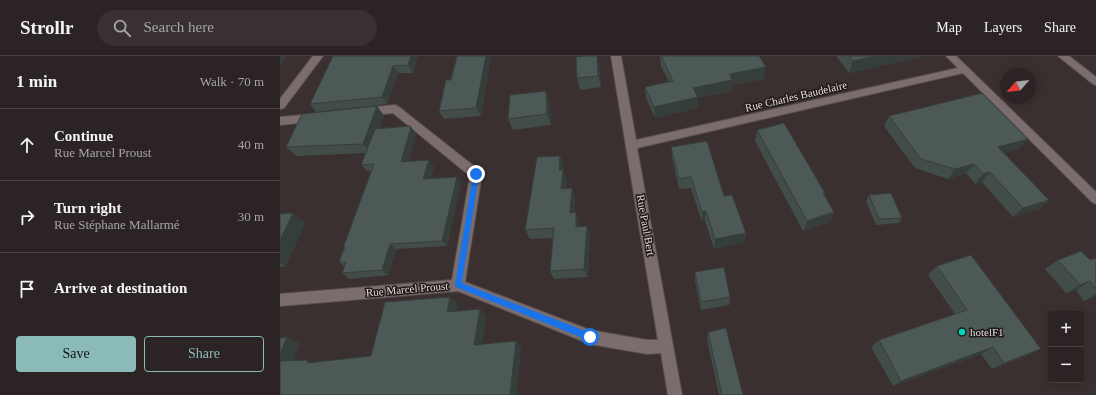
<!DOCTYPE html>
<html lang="en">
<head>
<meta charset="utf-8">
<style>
	:root { --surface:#2c2424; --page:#383031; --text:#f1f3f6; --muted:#a6a4a6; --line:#484141; --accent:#8bbbb9 }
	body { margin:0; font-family:Georgia,serif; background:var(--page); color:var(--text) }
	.controls { position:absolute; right:12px; bottom:12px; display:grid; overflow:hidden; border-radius:4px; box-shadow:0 2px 10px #0003 }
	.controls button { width:36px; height:36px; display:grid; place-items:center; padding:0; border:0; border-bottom:1px solid var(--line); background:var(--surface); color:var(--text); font:20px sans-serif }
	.compass { position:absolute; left:720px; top:12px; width:36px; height:36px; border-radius:50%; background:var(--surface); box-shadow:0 2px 10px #0003; rotate:243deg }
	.stop { position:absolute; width:12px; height:12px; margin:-9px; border:3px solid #1a73e8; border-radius:50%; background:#fff }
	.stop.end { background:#1a73e8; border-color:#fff; box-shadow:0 1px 4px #0008 }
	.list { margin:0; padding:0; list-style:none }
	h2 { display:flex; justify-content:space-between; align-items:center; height:52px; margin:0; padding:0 16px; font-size:17px }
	h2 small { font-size:13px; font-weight:400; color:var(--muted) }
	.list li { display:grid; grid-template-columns:26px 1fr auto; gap:12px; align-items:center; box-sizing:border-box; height:72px; padding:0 16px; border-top:1px solid var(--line) }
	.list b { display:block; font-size:15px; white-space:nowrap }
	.list p { margin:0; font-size:13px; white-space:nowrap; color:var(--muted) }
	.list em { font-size:13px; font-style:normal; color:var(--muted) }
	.actions { display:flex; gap:8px; padding:12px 16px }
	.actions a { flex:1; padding:9px 0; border:1px solid var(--accent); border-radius:4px; text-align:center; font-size:14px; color:var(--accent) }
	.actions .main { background:var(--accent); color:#111 }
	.icon { flex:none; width:22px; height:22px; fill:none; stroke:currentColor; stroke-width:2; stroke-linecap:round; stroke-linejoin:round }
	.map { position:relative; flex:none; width:816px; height:339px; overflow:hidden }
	header { display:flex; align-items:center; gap:24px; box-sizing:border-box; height:56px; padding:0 20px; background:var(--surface); border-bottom:1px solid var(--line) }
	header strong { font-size:19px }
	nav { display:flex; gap:22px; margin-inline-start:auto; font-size:14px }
	.search { width:280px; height:36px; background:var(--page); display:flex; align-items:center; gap:10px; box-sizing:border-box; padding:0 14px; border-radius:22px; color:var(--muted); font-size:15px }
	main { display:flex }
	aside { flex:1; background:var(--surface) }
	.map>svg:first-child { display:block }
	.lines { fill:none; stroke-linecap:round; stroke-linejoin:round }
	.minor-casing { stroke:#584f4f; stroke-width:2 }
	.minor { fill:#7b6d6d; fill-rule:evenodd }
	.wall { fill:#424d4a }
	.shaded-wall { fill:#363e3c }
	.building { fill:#4d5956; stroke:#363e3c }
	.route { fill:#1a73e8 }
	.poi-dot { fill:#00d5b7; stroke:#1f1919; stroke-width:1.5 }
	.labels { text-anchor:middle; stroke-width:3; stroke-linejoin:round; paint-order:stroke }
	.street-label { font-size:11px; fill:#e4dddc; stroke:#1f1919 }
	.poi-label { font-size:11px; fill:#e4dddc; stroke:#1f1919; text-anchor:start }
</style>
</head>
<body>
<header>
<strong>Strollr</strong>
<div class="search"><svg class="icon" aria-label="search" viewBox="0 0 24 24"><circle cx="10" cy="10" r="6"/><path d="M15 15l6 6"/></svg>Search here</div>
<nav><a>Map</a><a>Layers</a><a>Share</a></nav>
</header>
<main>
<aside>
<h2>1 min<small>Walk · 70 m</small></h2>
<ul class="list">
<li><svg class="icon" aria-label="ahead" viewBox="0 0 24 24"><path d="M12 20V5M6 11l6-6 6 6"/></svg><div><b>Continue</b><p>Rue Marcel Proust</p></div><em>40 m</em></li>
<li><svg class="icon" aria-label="right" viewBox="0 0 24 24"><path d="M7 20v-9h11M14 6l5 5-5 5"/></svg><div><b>Turn right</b><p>Rue Stéphane Mallarmé</p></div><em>30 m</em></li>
<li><svg class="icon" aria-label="arrive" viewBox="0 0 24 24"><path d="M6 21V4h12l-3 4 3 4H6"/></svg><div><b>Arrive at destination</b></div></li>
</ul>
<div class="actions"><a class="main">Save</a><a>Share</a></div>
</aside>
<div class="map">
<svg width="816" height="339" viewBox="0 0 816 339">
	<rect width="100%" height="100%" fill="#3b3030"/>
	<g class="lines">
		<defs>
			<g id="minor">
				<path d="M33,0H43L4,52L0,53V43Z"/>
				<path d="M331,0H341L356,84L678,12L666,0H676L816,136V148L812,146L683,17L357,92L402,339H388L381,297L367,298L310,288L178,235L0,250V238L172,224L190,120L113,57L85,60L80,56L85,52L115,49L119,51L200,115L202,118L185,226L310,274L367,284H378Z"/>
				<path d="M778,0H789L816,21V29L813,28Z"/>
				<path d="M34,58L38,59L39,62L38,65L0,69V61Z"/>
			</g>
		</defs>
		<use href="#minor" class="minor-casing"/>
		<use href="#minor" class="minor"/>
	</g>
	<g class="wall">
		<path d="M53,0H138L133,17H118L107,48L36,56L30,48Z"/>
		<path d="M177,0H211L201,60L164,63L159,55L171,24Z"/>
		<path d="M317,0L319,10L321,31L300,34L297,22Z"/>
		<path d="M380,0H479L484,23L452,29L451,35L418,42V52L375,62L366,42L365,31L389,26L381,10Z"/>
		<path d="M556,0H645L569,17Z"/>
		<path d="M270,46L271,69L233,74L228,63Z"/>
		<path d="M97,50L104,60L99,72L131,71L136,78L128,106L154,111L150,123L181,127L167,190L116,193L108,219L69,223L62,217L64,210L59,206L65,192H63L92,115H88L81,109L86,97L16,100L6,91Z"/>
		<path d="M609,60L739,93L724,97L769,144L759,153L733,161L702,126L695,128L686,117L668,123L635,112L604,70Z"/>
		<path d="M477,74L544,139L554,156L550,166L523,175L475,85Z"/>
		<path d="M391,91L444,140L466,177L464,186L434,193L425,165L422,166L411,132L399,133L392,101Z"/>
		<path d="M280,100L284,110L283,114L287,124L286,132H292L295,142L294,156L299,166V170H307L310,179L308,221L274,223L270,215L273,182L250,183L245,174Z"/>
		<path d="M589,139L622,162L619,167L596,169L586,145Z"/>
		<path d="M0,158L25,167L6,210L0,211Z"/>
		<path d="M816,202V240L804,245L796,234L786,237L765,213L778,204H810Z"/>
		<path d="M657,210L761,293L748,299L712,313L701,298L613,330L591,291L599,284L675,258L648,219Z"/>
		<path d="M415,216L450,241L449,249L421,254L415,225Z"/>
		<path d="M428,276L463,339H439L427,283Z"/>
	</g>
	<g class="shaded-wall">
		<path d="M0,0H4L6,2L0,11Z"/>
		<path d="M131,0H138L133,17L128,9Z"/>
		<path d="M206,0H211L201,60L196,52Z"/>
		<path d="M317,0L319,10L321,31L318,20Z"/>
		<path d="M597,0H645L569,17L573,5Z"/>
		<path d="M113,10L118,17L107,48L102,41Z"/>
		<path d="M486,11L484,23L452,29L451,35L418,42V52L375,62L374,51L413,32L450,18Z"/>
		<path d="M266,35L270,46L271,69L267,58Z"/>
		<path d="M97,50L104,60L91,97L83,88Z"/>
		<path d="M131,71L136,78L126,113L121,106Z"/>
		<path d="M748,83L739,93L710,101L718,91Z"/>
		<path d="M280,100L284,110L283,114L287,124L285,142L281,133L279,114Z"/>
		<path d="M149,104L154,111L148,130L143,123Z"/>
		<path d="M694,108L686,117L668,123L675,113Z"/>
		<path d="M710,116L702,126L695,128L703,118Z"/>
		<path d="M177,121L181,127L167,190L162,185Z"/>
		<path d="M292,132L295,142L293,166L290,157Z"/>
		<path d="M769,144L759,153L733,161L743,152Z"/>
		<path d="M426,155L425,165L422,166V156Z"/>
		<path d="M296,156L299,166V180L296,171Z"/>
		<path d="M554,156L550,166L523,175L527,165Z"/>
		<path d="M13,157L25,167L6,210L0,207V184Z"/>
		<path d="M307,170L310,179L308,221L304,213Z"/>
		<path d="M466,177L464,186L434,193L435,183Z"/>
		<path d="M110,188L116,193L108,219L102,214Z"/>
		<path d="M810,225L796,234L786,237L800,229Z"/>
		<path d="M816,238V240L804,245Z"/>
		<path d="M170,241L178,248L175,263L167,256Z"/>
		<path d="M200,253L207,260L201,295L194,289Z"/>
		<path d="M7,281L20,287L12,311L0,306V299Z"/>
		<path d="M236,285L241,291L237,339H230Z"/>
		<path d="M713,291L701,298L613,330L621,325Z"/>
		<path d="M761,293L748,299L712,313L724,307Z"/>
		<path d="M28,304L41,309L27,307Z"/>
	</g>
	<g class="building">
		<path d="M53,0H131L128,9L113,10L102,41L30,48Z"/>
		<path d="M177,0H206L196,52L159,55L166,24H171Z"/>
		<path d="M304,0H317L318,20L297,22L296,1Z"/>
		<path d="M381,0H479L486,11L450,18L452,24L413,32L418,41L374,51L365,31L393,25Z"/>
		<path d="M569,0H597L573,5Z"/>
		<path d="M266,35L267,58L228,63L230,39Z"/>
		<path d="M702,37L748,83L718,91L769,144L743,152L710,116L703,118L694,108L675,113L641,103L609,60Z"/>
		<path d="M97,50L83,88L6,91L22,58Z"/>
		<path d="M504,67L545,137H543L554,156L527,165L477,74Z"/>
		<path d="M130,70L131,71L121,106L149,104L143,123L177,121L162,185L110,188L102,214L62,217L66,206H59L65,191L63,192L94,108L81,109L95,73Z"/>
		<path d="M427,85L444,140L452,139L466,177L435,183L426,155L422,156L411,121L399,123L391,91Z"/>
		<path d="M280,100L279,114H283L281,133L292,132L290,157L296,156V171L307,170L304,213L270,215L274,172L245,174L257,101Z"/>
		<path d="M611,137L622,162L599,163L589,139Z"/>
		<path d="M13,157L0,184V158Z"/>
		<path d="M801,195L810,204L816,202V233L810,225L800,229L778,204Z"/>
		<path d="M691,199L761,293L724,307L713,291L621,325L599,284L687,254L657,210Z"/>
		<path d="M444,211L450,241L421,246L415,216Z"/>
		<path d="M170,241L167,256L200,253L194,289L236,285L230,339H0V305L28,304L27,307L91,300L105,246Z"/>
		<path d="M446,272L463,339H442L428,276Z"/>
		<path d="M7,281L0,299V282Z"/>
	</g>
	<path class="route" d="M196,116L199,118L182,227L313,278V283L310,285L176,231L175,229L193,118Z"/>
	<circle class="poi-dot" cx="682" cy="276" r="4"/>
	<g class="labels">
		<g class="street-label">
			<text transform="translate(516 40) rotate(-13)" y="4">Rue Charles Baudelaire</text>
			<text transform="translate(366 169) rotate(80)" y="4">Rue Paul Bert</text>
			<text transform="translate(127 233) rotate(-5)" y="4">Rue Marcel Proust</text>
		</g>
		<g class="poi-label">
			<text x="690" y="280">hotelF1</text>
		</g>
	</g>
</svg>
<div class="controls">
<button>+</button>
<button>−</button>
</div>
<svg class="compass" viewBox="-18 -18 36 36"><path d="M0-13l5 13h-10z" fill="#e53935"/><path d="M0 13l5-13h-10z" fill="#a6a4a6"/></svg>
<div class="stop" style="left:310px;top:281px"></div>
<div class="stop end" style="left:196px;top:118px"></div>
</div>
</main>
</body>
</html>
